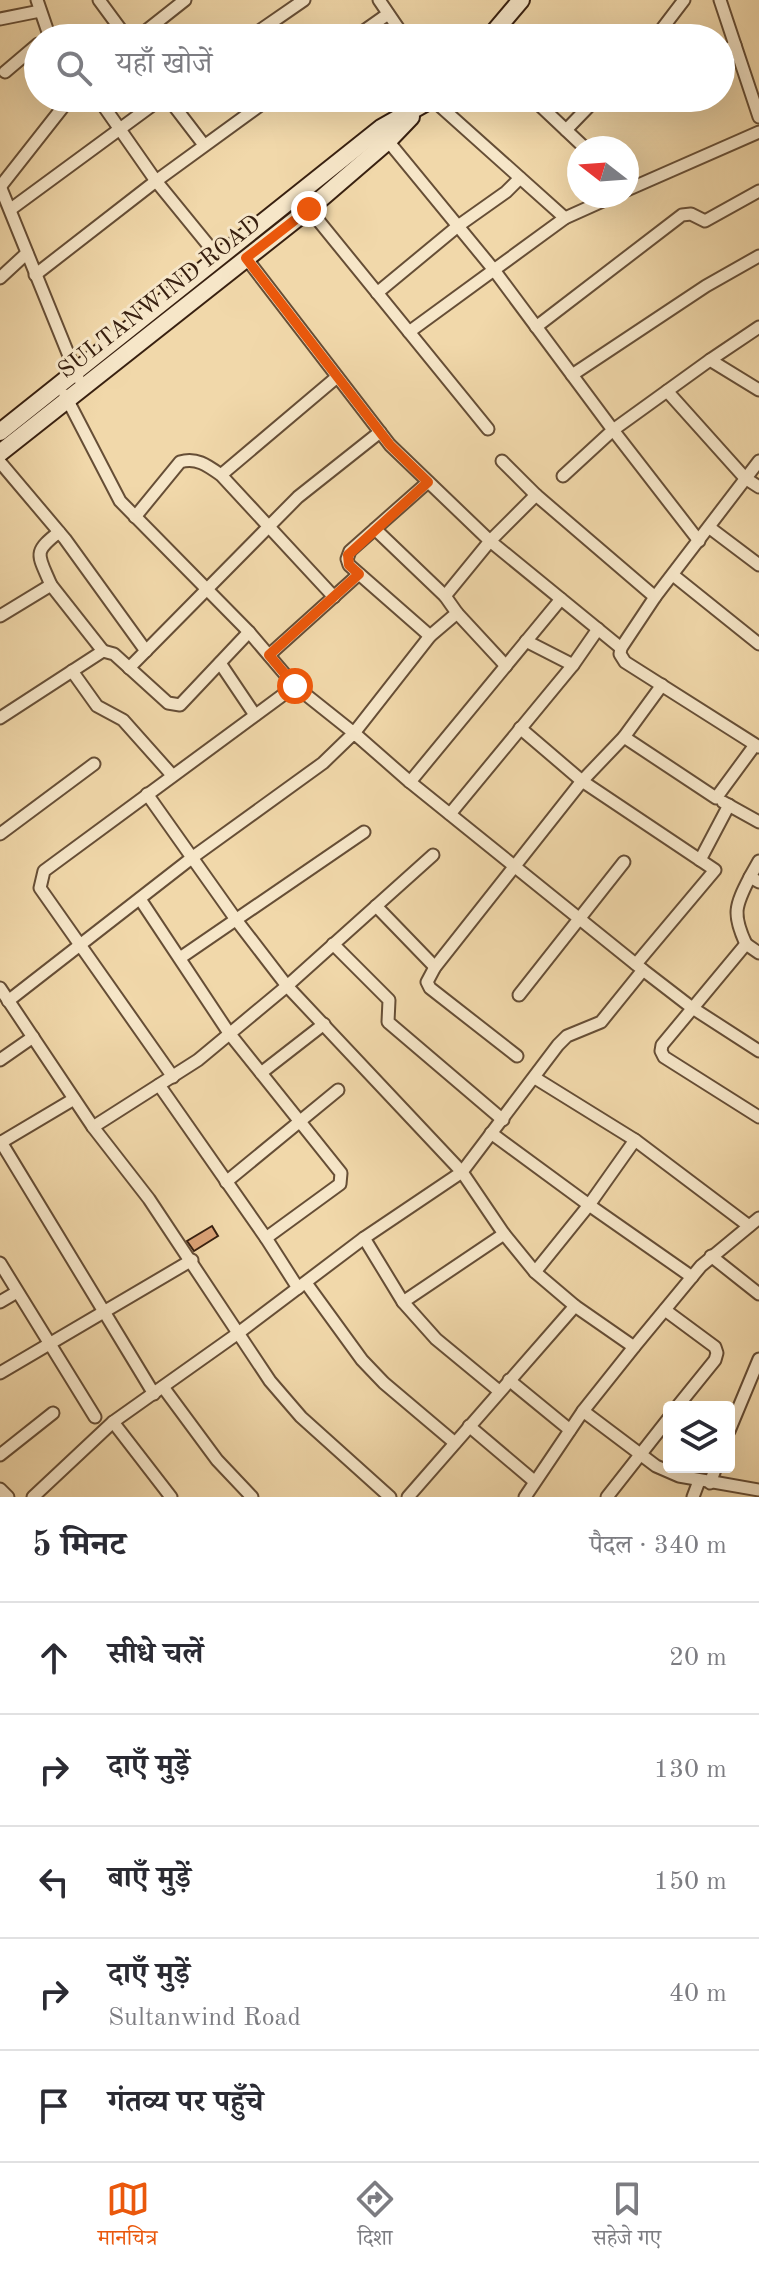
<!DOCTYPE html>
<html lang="hi">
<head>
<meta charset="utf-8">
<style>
	:root { --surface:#fff; --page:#f2f2f3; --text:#2b2b33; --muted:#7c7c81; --line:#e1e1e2; --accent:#ea580c }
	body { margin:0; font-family:"Old Standard TT","Noto Serif Devanagari",serif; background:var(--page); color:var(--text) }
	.controls { position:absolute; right:24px; bottom:24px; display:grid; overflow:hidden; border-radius:8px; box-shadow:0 8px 32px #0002 }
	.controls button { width:72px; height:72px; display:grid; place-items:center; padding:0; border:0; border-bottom:2px solid var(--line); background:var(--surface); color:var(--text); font:40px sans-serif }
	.compass { position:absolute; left:567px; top:136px; width:72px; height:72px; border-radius:50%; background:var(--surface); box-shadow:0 8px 32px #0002; rotate:287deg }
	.stop { position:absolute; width:24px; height:24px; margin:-18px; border:6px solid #ea580c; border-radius:50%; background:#fff }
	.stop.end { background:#ea580c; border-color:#fff; box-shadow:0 2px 8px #0008 }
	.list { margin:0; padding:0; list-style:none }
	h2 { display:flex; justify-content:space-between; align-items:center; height:104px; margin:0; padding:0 32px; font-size:34px }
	h2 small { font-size:26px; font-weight:400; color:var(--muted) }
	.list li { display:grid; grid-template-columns:52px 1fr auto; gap:24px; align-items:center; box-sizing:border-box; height:112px; padding:0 32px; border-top:2px solid var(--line) }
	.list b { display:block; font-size:30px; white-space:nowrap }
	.list p { margin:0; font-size:26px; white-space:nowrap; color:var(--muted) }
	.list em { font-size:26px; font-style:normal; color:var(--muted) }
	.icon { flex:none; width:44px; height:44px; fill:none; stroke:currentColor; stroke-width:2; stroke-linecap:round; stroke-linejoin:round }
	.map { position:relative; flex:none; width:759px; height:1497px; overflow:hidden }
	.search { position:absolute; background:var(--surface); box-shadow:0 8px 32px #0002; left:24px; right:24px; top:24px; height:88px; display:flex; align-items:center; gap:20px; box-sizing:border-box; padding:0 28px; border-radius:44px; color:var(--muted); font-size:30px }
	.sheet { height:664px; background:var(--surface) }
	nav { display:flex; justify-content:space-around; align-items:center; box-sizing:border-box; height:112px; border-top:2px solid var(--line); background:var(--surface); font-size:22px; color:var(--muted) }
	nav a { display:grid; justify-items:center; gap:4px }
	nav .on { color:var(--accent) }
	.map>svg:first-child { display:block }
	.building { fill:#dba276; stroke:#382010; stroke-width:2 }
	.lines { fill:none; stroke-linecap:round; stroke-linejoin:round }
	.street-casing { stroke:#664e36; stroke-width:15 }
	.secondary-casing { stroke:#382010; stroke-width:20 }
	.street { stroke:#f6e6c8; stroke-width:11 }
	.secondary { stroke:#f6e6c8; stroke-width:16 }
	.route { stroke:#ea580c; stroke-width:10 }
	.labels { text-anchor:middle; stroke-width:6; stroke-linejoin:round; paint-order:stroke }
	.street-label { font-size:24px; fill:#382010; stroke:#f6e6c8 }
</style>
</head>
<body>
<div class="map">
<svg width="759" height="1497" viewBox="0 0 759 1497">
	<rect width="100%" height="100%" fill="#f1d8aa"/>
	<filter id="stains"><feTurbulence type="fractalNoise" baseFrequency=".0025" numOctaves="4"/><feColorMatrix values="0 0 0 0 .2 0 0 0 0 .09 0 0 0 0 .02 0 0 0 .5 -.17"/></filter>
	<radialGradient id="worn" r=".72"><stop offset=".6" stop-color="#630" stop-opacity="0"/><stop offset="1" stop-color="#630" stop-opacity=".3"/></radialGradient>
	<path class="building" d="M212,1226L218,1236L194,1251L187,1241Z"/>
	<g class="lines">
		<defs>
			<g id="street">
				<path d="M37,0L50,38"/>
				<path d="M99,0L127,38"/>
				<path d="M379,0L405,38"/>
				<path d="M720,0L759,117"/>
				<path d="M0,19L40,11"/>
				<path d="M137,38L185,0"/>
				<path d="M249,38L304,0"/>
				<path d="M354,38L388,14"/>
				<path d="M655,38L684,0"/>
				<path d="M721,54L735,45"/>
				<path d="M5,72L38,44"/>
				<path d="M98,98L156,181L218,257"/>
				<path d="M168,98L204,145"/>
				<path d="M532,98L585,148"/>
				<path d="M432,99L565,218"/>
				<path d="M566,130L597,98"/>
				<path d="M388,141L494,270L613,430L563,476"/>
				<path d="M0,186L78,378"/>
				<path d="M0,187L70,98"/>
				<path d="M627,190L759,132"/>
				<path d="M11,209L162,98"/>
				<path d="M309,209L488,429"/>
				<path d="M246,258L390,445L490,541L621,648"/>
				<path d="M35,275L156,181L270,98"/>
				<path d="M0,278L27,253"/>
				<path d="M377,293L458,226L506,192L520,178"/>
				<path d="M536,327L682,215L691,214L705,221L759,191"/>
				<path d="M409,332L565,218L614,196"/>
				<path d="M710,360L759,327"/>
				<path d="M572,375L706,286L759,256"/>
				<path d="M667,391L745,478L759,487"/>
				<path d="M65,395L120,501L249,632L295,686L354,733L430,636L457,613L445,596L490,541L536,495L655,597"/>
				<path d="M502,461L536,495"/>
				<path d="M759,461L655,597L621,648L620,654L625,662L759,747"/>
				<path d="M0,462L65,539L146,651"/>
				<path d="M221,475L337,377"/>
				<path d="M428,482L350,551L347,559L349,565L430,636"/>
				<path d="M135,517L180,462C196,457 207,465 221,475L334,597"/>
				<path d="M710,528L759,565"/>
				<path d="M375,529L445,596"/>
				<path d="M699,541L613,430L710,360L759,390"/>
				<path d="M673,575L759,644"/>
				<path d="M51,585C38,554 32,553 59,532"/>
				<path d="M457,613L506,666"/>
				<path d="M0,616L51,585L103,651L0,718"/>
				<path d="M526,641L573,665"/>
				<path d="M103,651L114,654L168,703L180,705L249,632"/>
				<path d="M269,655L359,574"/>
				<path d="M220,663L255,715"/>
				<path d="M129,668L298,497L380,432"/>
				<path d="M72,671L97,706L123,720L172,775"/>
				<path d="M520,728L582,781L715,870L636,964"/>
				<path d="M624,737L662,685"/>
				<path d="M410,782L561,599"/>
				<path d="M147,794L237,921L287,986L433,855"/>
				<path d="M723,802L759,822"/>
				<path d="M450,814L573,665L598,629"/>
				<path d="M0,834L94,764"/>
				<path d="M700,860L729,805"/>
				<path d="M759,861L750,877L759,882"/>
				<path d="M140,899L229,1033L341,1173L340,1184L266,1238"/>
				<path d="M376,906L435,967"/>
				<path d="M333,944L389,1000L388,1022L503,1120"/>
				<path d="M746,944C732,914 735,906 750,877"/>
				<path d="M759,953L746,944L662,1045L661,1051L664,1057L759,1117"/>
				<path d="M180,958L364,832"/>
				<path d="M643,970L691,1007L759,1051"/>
				<path d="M0,988L93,1127L149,1199L270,1381L301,1417L390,1497"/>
				<path d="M519,995L624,862"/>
				<path d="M8,1001L193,857L323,763L354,733L410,782L643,970L601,1022L567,1036L558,1045L462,1172L504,1234L535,1272L575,1306L408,1497"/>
				<path d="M517,1056L430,988L427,982L435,967L582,781L624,737L716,798L755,745"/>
				<path d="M0,1060L33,1037"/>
				<path d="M261,1073L324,1024"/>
				<path d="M173,1077L40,888L44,871L295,686"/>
				<path d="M535,1078L635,1140L749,1226"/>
				<path d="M159,1085L266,1238L298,1288"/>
				<path d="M491,1133L589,1205L692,1277"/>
				<path d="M1,1142L154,1394"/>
				<path d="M0,1143L74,1099"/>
				<path d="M226,1182L338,1090"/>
				<path d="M364,1238L403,1302"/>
				<path d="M711,1256L759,1294"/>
				<path d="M0,1263L95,1417"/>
				<path d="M535,1272L589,1205L635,1140"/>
				<path d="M306,1283L362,1360L384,1383L455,1443"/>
				<path d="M0,1302L17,1292"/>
				<path d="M665,1310L715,1347L717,1353L715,1360L677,1407"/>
				<path d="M634,1347L701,1266L759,1218"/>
				<path d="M0,1373L192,1260"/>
				<path d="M509,1380L570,1430"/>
				<path d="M163,1387L217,1460L252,1497"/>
				<path d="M499,1391L436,1339L403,1302L504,1234"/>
				<path d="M583,1411L656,1466L679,1476L759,1490"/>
				<path d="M113,1422L171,1497"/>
				<path d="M469,1426L534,1481"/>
				<path d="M729,1431L759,1359"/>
				<path d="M0,1455L53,1413"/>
				<path d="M710,1483L716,1467"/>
				<path d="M0,1489L8,1497"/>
				<path d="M33,1497L113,1422L237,1334L364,1238L462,1172L287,986L198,1060L93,1127"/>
				<path d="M525,1497L583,1411L634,1347L575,1306"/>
				<path d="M607,1497L669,1418"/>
				<path d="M693,1497L699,1481"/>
			</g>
			<g id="secondary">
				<path d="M489,38L521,0"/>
				<path d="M0,432L381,128L434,98"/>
				<path d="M0,453L309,209L388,141L411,117"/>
			</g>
		</defs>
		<use href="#street" class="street-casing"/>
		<use href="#secondary" class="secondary-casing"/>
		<use href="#street" class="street"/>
		<use href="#secondary" class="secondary"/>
	</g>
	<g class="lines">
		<path class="route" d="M295,686L269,655L359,574L349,565L348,555L428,482L390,445L246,258L309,209"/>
	</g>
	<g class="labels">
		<g class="street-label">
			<text transform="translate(159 296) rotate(-38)" y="8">SULTANWIND ROAD</text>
		</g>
	</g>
	<rect width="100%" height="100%" filter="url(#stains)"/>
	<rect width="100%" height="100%" fill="url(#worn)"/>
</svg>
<div class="controls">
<button><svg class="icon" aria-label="layers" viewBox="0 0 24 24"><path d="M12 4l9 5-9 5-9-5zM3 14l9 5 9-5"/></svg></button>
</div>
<svg class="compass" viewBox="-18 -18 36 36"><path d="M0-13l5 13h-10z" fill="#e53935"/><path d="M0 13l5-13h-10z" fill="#7c7c81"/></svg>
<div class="stop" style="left:295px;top:686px"></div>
<div class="stop end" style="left:309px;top:209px"></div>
<div class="search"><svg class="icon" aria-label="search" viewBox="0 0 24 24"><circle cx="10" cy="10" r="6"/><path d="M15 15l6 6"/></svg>यहाँ खोजें</div>
</div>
<section class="sheet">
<h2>5 मिनट<small>पैदल · 340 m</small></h2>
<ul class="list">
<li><svg class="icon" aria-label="ahead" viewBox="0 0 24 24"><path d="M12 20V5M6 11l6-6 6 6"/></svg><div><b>सीधे चलें</b></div><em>20 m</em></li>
<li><svg class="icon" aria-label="right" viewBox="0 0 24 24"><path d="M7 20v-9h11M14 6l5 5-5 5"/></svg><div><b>दाएँ मुड़ें</b></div><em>130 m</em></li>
<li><svg class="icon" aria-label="left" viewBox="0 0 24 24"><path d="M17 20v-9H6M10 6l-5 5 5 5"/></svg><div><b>बाएँ मुड़ें</b></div><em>150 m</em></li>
<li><svg class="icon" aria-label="right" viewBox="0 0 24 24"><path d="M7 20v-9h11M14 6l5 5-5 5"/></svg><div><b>दाएँ मुड़ें</b><p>Sultanwind Road</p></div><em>40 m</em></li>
<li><svg class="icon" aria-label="arrive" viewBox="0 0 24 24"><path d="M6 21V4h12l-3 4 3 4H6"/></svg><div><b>गंतव्य पर पहुँचे</b></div></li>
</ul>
</section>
<nav>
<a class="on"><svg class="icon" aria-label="map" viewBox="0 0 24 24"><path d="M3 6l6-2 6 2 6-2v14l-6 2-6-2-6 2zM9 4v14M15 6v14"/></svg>मानचित्र</a>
<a><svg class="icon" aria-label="directions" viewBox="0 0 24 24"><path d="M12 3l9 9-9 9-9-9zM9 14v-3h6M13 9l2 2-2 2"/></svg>दिशा</a>
<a><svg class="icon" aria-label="saved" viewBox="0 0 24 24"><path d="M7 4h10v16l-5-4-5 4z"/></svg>सहेजे गए</a>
</nav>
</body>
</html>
